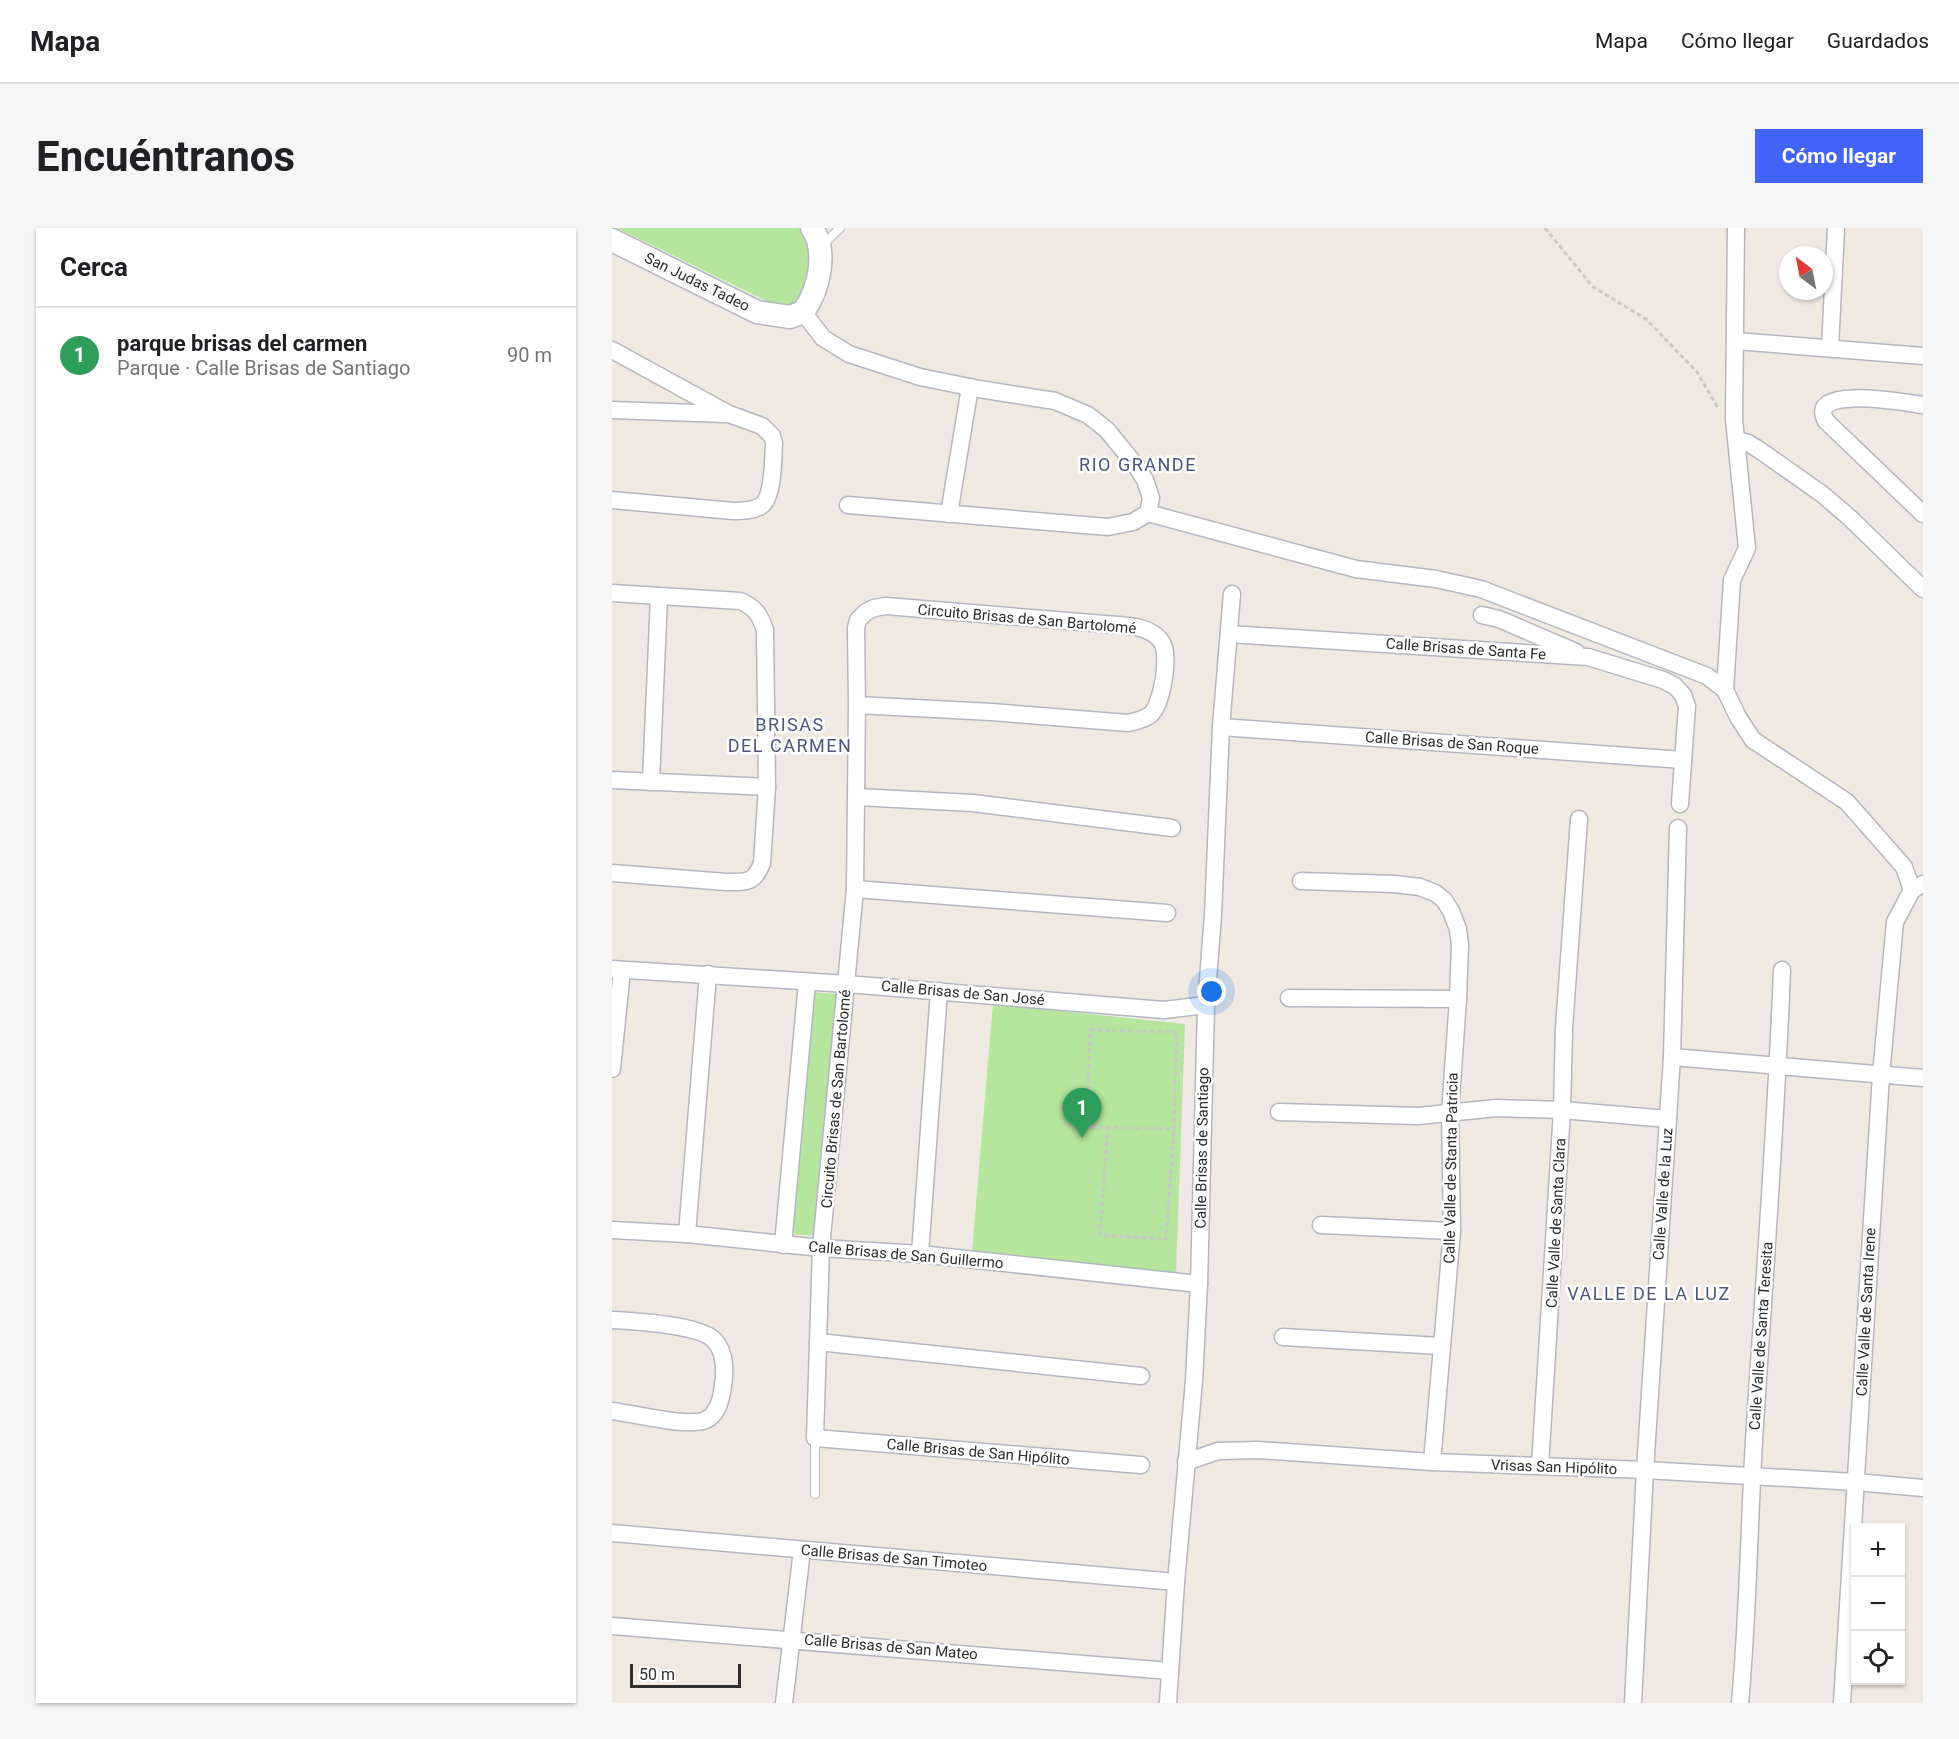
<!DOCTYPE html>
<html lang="es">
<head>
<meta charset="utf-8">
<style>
	:root { --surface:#fff; --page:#f6f6f6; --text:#202124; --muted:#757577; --line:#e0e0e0; --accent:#4264fb }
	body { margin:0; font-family:Roboto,sans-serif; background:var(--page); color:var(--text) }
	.controls { position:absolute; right:18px; bottom:18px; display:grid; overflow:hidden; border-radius:0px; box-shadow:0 2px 4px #0004 }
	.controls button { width:54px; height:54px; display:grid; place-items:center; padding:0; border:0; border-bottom:2px solid var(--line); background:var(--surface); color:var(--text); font:30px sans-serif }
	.compass { position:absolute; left:1167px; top:18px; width:54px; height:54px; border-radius:50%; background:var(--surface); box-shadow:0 2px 4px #0004; rotate:328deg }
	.scale { position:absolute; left:18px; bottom:15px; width:111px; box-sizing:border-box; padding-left:6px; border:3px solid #2e2e2e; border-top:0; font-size:16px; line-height:21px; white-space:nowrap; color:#2e2e2e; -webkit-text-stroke:4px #fff; paint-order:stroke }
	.you { position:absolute; left:600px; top:764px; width:21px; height:21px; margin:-15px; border:4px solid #fff; border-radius:50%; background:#1a73e8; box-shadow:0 0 0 9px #1a73e833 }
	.badge { display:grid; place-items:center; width:39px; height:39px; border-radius:50%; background:var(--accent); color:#fff; font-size:20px; font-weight:700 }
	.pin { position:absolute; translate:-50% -50px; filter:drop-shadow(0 2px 3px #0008) }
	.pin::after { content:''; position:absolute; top:32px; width:21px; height:18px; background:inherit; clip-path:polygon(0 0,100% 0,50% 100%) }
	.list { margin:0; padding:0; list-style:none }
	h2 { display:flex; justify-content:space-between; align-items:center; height:78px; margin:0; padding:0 24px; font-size:26px }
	h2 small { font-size:20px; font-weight:400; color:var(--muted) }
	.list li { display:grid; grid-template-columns:39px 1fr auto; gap:18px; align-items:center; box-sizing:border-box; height:96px; padding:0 24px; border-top:2px solid var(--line) }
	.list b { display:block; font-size:22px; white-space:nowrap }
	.list p { margin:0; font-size:20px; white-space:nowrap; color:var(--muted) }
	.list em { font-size:20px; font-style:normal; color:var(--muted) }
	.icon { flex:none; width:33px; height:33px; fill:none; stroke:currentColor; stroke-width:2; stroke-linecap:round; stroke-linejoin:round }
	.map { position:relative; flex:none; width:1311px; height:1475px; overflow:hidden; border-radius:0px }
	header { display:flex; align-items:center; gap:36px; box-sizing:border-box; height:84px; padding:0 30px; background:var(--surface); border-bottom:2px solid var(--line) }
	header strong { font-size:28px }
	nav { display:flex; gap:33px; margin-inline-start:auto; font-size:21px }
	.intro { display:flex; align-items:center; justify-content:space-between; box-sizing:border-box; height:144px; padding:0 36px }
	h1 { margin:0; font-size:42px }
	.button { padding:15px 27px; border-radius:0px; background:var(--accent); color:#fff; font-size:21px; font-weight:700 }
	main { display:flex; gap:36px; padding:0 36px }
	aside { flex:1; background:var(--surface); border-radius:0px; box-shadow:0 2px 4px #0004 }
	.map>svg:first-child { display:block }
	.park { fill:#b6e59e }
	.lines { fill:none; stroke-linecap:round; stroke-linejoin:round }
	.lane-casing { stroke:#b4b7c1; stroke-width:10 }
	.street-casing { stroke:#b4b7c1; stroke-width:19 }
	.secondary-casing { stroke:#b4b7c1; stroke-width:25 }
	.path { stroke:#c9c9c9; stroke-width:3; stroke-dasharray:4.5 3; stroke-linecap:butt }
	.lane { stroke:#fff; stroke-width:8 }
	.street { stroke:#fff; stroke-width:16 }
	.secondary { stroke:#fff; stroke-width:22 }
	.labels { text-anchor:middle; stroke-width:5; stroke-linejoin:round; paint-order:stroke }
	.street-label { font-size:15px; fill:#2e2e2e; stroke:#fff }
	.quarter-label { font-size:18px; letter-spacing:1.5px; fill:#4d5680; stroke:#fff }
</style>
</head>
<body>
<header>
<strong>Mapa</strong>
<nav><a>Mapa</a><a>Cómo llegar</a><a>Guardados</a></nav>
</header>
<div class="intro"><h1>Encuéntranos</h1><a class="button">Cómo llegar</a></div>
<main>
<aside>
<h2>Cerca<small></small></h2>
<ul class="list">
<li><span class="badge" style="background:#2e9e5b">1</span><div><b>parque brisas del carmen</b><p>Parque · Calle Brisas de Santiago</p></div><em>90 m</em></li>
</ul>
</aside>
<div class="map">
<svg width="1311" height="1475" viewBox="0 0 1311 1475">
	<rect width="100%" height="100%" fill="#efe9e1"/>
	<g class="park">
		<path d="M5,0H190L198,14L196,54L188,74L173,79L153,72Z"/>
		<path d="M197,764L225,766L206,1008L178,1006Z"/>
		<path d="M381,776L573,796L564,1046L360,1024Z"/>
	</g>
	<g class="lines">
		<defs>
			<g id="lane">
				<path d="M210,18L228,0"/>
				<path d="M203,1210V1266"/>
			</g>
			<g id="street">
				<path d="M191,84L211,110L237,126L308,149L367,161L443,173L476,187L495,202L525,239L533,252L539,270L536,285L521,294L496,299L236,277"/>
				<path d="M1124,113L1311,128"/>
				<path d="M1218,120L1224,0"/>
				<path d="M0,122L117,186L150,198L160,208L162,215C161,230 162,269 149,278C140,283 130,283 121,283L0,272"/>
				<path d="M1311,177C1295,175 1193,156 1214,193L1311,286"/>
				<path d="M0,182L113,186"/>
				<path d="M1125,212L1136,215L1146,221L1210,266L1238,290L1311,361"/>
				<path d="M536,285L744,341L824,351L869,361L1095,448L1113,462L1126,489L1141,512L1235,574L1292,639L1300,662"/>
				<path d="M337,286L358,159"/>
				<path d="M0,365L128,373C143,379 148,387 153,402L155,559L150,635C142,656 134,654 114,654L0,645"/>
				<path d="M870,387L887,391L964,424"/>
				<path d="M617,406L976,429L1051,452L1063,458L1071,467L1075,478L1068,576"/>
				<path d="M1113,462L1120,352L1135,320L1122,191L1124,0"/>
				<path d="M245,477L380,484L516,495C524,493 531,492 538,487C550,478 559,425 549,413C536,396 512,398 493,396L274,378L262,380L254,384L246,392L244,400L245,477L243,661L209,1020L203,1210L529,1237"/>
				<path d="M609,499L1071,532"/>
				<path d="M0,552L155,559"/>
				<path d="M39,554L47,369"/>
				<path d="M245,569L361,575L560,600"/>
				<path d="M689,653L782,656L808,659L823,665L832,672L839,683L846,701L848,717L846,771L838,885L840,1003L820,1234"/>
				<path d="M243,661L555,685"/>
				<path d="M0,741L235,756L552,782L594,777"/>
				<path d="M677,770L846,771"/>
				<path d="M1060,829L1311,850"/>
				<path d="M0,841L10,742"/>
				<path d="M667,884L807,888L884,880L950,882L1056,891"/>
				<path d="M709,997L840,1003"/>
				<path d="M0,1002L75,1006L209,1020L308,1026L587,1056"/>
				<path d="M75,1006L96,746"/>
				<path d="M171,1017L195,754"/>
				<path d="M308,1026L327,763"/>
				<path d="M0,1092C21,1093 89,1097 102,1112C115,1125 113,1147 110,1164C108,1176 104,1189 91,1193C70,1198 23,1186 0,1183"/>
				<path d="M671,1109L829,1118"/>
				<path d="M206,1114L529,1148"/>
				<path d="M574,1234L606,1223L647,1222L820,1234L1033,1242L1244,1254L1311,1260"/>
				<path d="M928,1238L950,882L952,800L967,591"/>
				<path d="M0,1305L564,1354"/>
				<path d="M0,1398L558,1443"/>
				<path d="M172,1475L190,1322"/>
				<path d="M556,1475L564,1354L582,1153L587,1056L594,777L601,687L609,499L620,366"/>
				<path d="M1021,1475L1033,1242L1060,829L1066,600"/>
				<path d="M1128,1475C1136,1388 1137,1300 1142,1212C1152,1056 1164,899 1170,742"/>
				<path d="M1230,1475L1269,847L1283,694L1300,662L1311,656"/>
			</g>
			<path id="secondary" d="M0,12L145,84L178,89L191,84C207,62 216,24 200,0"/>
		</defs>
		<use href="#lane" class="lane-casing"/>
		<use href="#street" class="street-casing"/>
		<use href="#secondary" class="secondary-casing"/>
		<g class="path">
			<path d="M933,0L981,59L1034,91L1085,144L1106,180"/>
			<path d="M478,802L565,804L562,901L475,899Z"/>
			<path d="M496,899L488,1007L554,1011L562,901"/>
		</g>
		<use href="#lane" class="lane"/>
		<use href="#street" class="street"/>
		<use href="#secondary" class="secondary"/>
	</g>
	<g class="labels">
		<g class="street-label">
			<text transform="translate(85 54) rotate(26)" y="5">San Judas Tadeo</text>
			<text transform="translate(415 391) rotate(5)" y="5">Circuito Brisas de San Bartolomé</text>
			<text transform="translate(854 421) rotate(4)" y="5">Calle Brisas de Santa Fe</text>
			<text transform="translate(840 515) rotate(4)" y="5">Calle Brisas de San Roque</text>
			<text transform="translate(351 765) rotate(5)" y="5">Calle Brisas de San José</text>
			<text transform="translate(224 871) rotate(-85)" y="5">Circuito Brisas de San Bartolomé</text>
			<text transform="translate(590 920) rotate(-89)" y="5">Calle Brisas de Santiago</text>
			<text transform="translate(839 940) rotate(-89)" y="5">Calle Valle de Stanta Patricia</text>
			<text transform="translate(1051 966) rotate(-86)" y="5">Calle Valle de la Luz</text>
			<text transform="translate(944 995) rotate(-87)" y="5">Calle Valle de Santa Clara</text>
			<text transform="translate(294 1027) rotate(5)" y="5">Calle Brisas de San Guillermo</text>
			<text transform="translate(1254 1084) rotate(-87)" y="5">Calle Valle de Santa Irene</text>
			<text transform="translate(1149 1108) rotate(-86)" y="5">Calle Valle de Santa Teresita</text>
			<text transform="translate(366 1224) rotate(5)" y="5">Calle Brisas de San Hipólito</text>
			<text transform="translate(942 1239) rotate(2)" y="5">Vrisas San Hipólito</text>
			<text transform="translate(282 1330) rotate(5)" y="5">Calle Brisas de San Timoteo</text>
			<text transform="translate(279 1419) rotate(5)" y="5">Calle Brisas de San Mateo</text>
		</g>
		<g class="quarter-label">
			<text x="526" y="243">RIO GRANDE</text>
			<text x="178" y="503">BRISAS<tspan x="178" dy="21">DEL CARMEN</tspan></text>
			<text x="1037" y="1072">VALLE DE LA LUZ</text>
		</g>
	</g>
</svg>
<div class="controls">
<button>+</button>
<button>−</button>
<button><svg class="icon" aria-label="locate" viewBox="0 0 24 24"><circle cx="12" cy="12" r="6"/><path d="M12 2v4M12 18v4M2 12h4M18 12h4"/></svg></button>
</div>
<svg class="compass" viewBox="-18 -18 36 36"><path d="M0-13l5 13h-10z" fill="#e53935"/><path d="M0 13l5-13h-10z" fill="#757577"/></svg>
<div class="scale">50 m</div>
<div class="you"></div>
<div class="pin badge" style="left:470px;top:910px;background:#2e9e5b">1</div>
</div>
</main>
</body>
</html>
